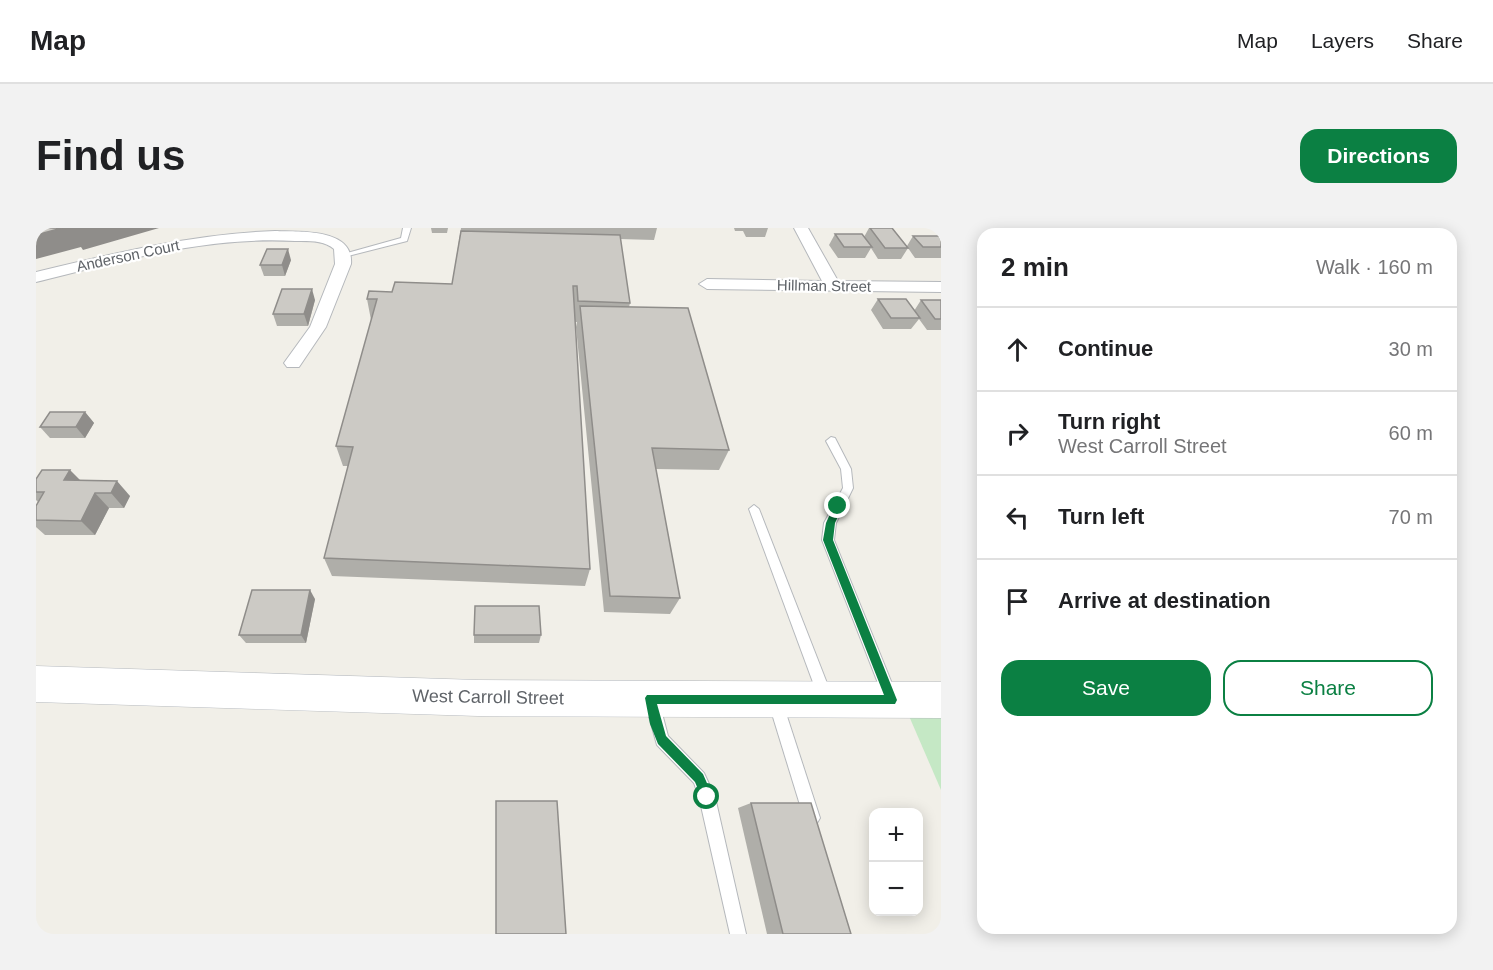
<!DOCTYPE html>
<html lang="en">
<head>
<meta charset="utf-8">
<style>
	:root { --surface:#fff; --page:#f2f2f2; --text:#202124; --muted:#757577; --line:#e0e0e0; --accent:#0b8043 }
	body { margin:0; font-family:Helvetica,sans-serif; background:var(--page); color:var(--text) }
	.controls { position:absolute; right:18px; bottom:18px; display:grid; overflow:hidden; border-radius:12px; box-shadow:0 3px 15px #0003 }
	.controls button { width:54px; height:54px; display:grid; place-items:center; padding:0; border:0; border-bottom:2px solid var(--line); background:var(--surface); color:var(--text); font:30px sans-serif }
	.stop { position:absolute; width:18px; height:18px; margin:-14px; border:4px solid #0b8043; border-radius:50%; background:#fff }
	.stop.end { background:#0b8043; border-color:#fff; box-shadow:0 2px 6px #0008 }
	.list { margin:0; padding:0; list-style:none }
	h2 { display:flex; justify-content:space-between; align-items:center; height:78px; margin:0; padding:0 24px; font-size:26px }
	h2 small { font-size:20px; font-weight:400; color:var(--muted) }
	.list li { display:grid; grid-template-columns:39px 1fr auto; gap:18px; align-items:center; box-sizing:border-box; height:84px; padding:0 24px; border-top:2px solid var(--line) }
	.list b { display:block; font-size:22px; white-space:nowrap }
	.list p { margin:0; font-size:20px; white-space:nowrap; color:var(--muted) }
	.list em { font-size:20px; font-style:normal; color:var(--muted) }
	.actions { display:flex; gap:12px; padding:18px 24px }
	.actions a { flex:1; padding:14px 0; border:2px solid var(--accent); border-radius:18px; text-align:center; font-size:21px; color:var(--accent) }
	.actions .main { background:var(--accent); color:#fff }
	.icon { flex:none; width:33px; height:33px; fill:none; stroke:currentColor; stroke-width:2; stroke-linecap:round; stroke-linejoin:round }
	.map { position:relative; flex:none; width:905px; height:706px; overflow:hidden; border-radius:18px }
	header { display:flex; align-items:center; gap:36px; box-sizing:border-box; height:84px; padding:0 30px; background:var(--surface); border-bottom:2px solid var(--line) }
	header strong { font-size:28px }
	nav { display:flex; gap:33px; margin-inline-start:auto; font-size:21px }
	.intro { display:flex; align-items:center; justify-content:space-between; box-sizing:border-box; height:144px; padding:0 36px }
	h1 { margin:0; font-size:42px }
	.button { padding:15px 27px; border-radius:18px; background:var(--accent); color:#fff; font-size:21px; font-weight:700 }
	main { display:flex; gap:36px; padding:0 36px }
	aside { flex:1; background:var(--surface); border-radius:18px; box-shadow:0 3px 15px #0003 }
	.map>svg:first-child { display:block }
	.green { fill:#c5e8c5 }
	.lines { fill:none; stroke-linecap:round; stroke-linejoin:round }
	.lane-casing { stroke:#b5b8bc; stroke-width:2 }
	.street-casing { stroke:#b5b8bc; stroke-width:2 }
	.secondary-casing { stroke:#b6babf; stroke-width:1 }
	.lane { fill:#fff; fill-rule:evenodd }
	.street { fill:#fff; fill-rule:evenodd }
	.secondary { fill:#fff; fill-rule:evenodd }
	.wall { fill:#afaea9 }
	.shaded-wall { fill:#8f8d8a }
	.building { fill:#cccac5; stroke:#8f8d8a; stroke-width:1.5 }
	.route { fill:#0b8043 }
	.labels { text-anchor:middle; stroke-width:4.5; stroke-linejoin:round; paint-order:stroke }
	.far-street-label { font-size:15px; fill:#5f6368; stroke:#fff }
	.street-label { font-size:18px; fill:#5f6368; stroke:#fff }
</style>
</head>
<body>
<header>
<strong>Map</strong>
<nav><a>Map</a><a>Layers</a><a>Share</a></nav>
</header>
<div class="intro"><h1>Find us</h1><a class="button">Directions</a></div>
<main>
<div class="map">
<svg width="905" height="706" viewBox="0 0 905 706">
	<rect width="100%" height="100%" fill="#f1efe8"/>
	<path class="green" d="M873,488H905V562Z"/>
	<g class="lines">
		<defs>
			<g id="lane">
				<path d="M367,0H375L371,13L308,29L304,27L365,10Z"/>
				<path d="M795,209L799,210L815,241L817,260L800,295L798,312L861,468L859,473L854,475L849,473L847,468L786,312L788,295L807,260L805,241L790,213Z"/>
				<path d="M718,277L723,281L796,468L794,473L789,475L784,473L782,468L713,281Z"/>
				<path d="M616,467L621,469L623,474L632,508L668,545L679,569L710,706H694L663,569L658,555L621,517L609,474L611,469Z"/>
				<path d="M740,469L745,471L747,476L784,590L781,595L776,598L771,595L768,590L733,476L735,471Z"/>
			</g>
			<g id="street">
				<path d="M758,0H772L802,53L905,54V64L671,61L663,56L671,51L786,53Z"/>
				<path d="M239,3C264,4 318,0 315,36L290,99L263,139H251L248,135L274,99L299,36L298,21C288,12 272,13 259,13C170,8 85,33 0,54V44C79,25 157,6 239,3Z"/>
			</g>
			<path id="secondary" d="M0,438L442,452L905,454V490L442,488L0,474Z"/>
		</defs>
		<use href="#lane" class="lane-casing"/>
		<use href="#street" class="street-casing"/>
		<use href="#secondary" class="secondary-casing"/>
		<use href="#lane" class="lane"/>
		<use href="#street" class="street"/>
		<use href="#secondary" class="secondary"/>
	</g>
	<g class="wall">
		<path d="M395,0H412L411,5H396Z"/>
		<path d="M425,0H621L618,12L584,11L594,75L593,79L693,222L683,242L620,241L644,370L634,386L568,384L540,99L541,94H539L554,341L549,358L296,348L288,330L312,238H307L300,218L336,92H335L331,71L356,64L416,56Z"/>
		<path d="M698,0H732L729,9H710L707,3H699Z"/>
		<path d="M833,0H856L871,18L877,8H905V30H879L872,20L865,31H842L835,20L829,30H802L793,17L799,6L828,9Z"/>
		<path d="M255,32L249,48H228L224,37Z"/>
		<path d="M842,71L878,83L885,72H905V102H891L883,91L875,101H847L835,82Z"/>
		<path d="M279,72L272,98H241L237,86Z"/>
		<path d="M49,184L58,195L49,210H14L4,199Z"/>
		<path d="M0,251L45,253L94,268L88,280H73L59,307H9L0,299V278L2,274L0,272Z"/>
		<path d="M279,371L270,415H210L203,407Z"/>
		<path d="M438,407H505L503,415H438Z"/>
		<path d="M715,575L815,706H731L702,580Z"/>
	</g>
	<g class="shaded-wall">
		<path d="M26,0H123L47,22L45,19L0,31V7Z"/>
		<path d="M252,21L255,32L249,48L246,37Z"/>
		<path d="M276,61L279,72L272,98L268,86Z"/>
		<path d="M49,184L58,195L49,210L40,199Z"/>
		<path d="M34,242L49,257L28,252Z"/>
		<path d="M81,253L94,268L88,280L75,265Z"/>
		<path d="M59,265L73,280L59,307L45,293Z"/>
		<path d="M274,362L279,371L270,415L265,407Z"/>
	</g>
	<g class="building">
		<path d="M0,0H26L0,7Z"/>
		<path d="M834,0H856L872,20H849Z"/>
		<path d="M425,3L584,7L594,75L542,73L541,58H537L554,341L288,330L317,219L300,218L341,71H331L333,63L356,64L359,54L416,56Z"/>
		<path d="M799,6H826L836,19H808Z"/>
		<path d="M877,8H905V19H887Z"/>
		<path d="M231,21H252L246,37H224Z"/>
		<path d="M246,61H276L268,86H237Z"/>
		<path d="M842,71H870L884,90H855Z"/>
		<path d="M885,72H905V91H899Z"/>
		<path d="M544,78L652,80L693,222L616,220L644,370L574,368Z"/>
		<path d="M14,184H49L40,199H4Z"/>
		<path d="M6,242H34L28,252L81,253L75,265H59L45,293L0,292V278L8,264H0V251Z"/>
		<path d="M216,362H274L265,407H203Z"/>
		<path d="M439,378H503L505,407H438Z"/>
		<path d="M460,573H521L530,706H460Z"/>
		<path d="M715,575H775L815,706H747Z"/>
	</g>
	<path class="route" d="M802,274L807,278L799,295L797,312L861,472L859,476H621L630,508L667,546L677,569L671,575L667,573L659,554L622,516L614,496L609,470L611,467H848L787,312L790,295L799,275Z"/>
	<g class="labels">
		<g class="far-street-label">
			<text transform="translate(92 28) rotate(-12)" y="5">Anderson Court</text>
			<text transform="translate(788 58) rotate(1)" y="5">Hillman Street</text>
		</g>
		<g class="street-label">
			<text transform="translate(452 469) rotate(1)" y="6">West Carroll Street</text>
		</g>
	</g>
</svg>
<div class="controls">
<button>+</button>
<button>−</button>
</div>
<div class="stop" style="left:671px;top:569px"></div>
<div class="stop end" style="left:802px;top:278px"></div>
</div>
<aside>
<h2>2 min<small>Walk · 160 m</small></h2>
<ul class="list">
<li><svg class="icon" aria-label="ahead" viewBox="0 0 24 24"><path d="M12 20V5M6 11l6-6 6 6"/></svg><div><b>Continue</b></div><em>30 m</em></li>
<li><svg class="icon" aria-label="right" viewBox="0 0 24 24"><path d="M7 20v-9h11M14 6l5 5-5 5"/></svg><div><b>Turn right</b><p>West Carroll Street</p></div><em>60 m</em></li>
<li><svg class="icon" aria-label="left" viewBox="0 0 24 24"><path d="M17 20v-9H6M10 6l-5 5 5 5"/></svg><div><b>Turn left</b></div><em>70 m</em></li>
<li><svg class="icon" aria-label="arrive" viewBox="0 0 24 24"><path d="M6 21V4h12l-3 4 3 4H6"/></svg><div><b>Arrive at destination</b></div></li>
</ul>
<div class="actions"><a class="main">Save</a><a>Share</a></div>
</aside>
</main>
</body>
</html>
